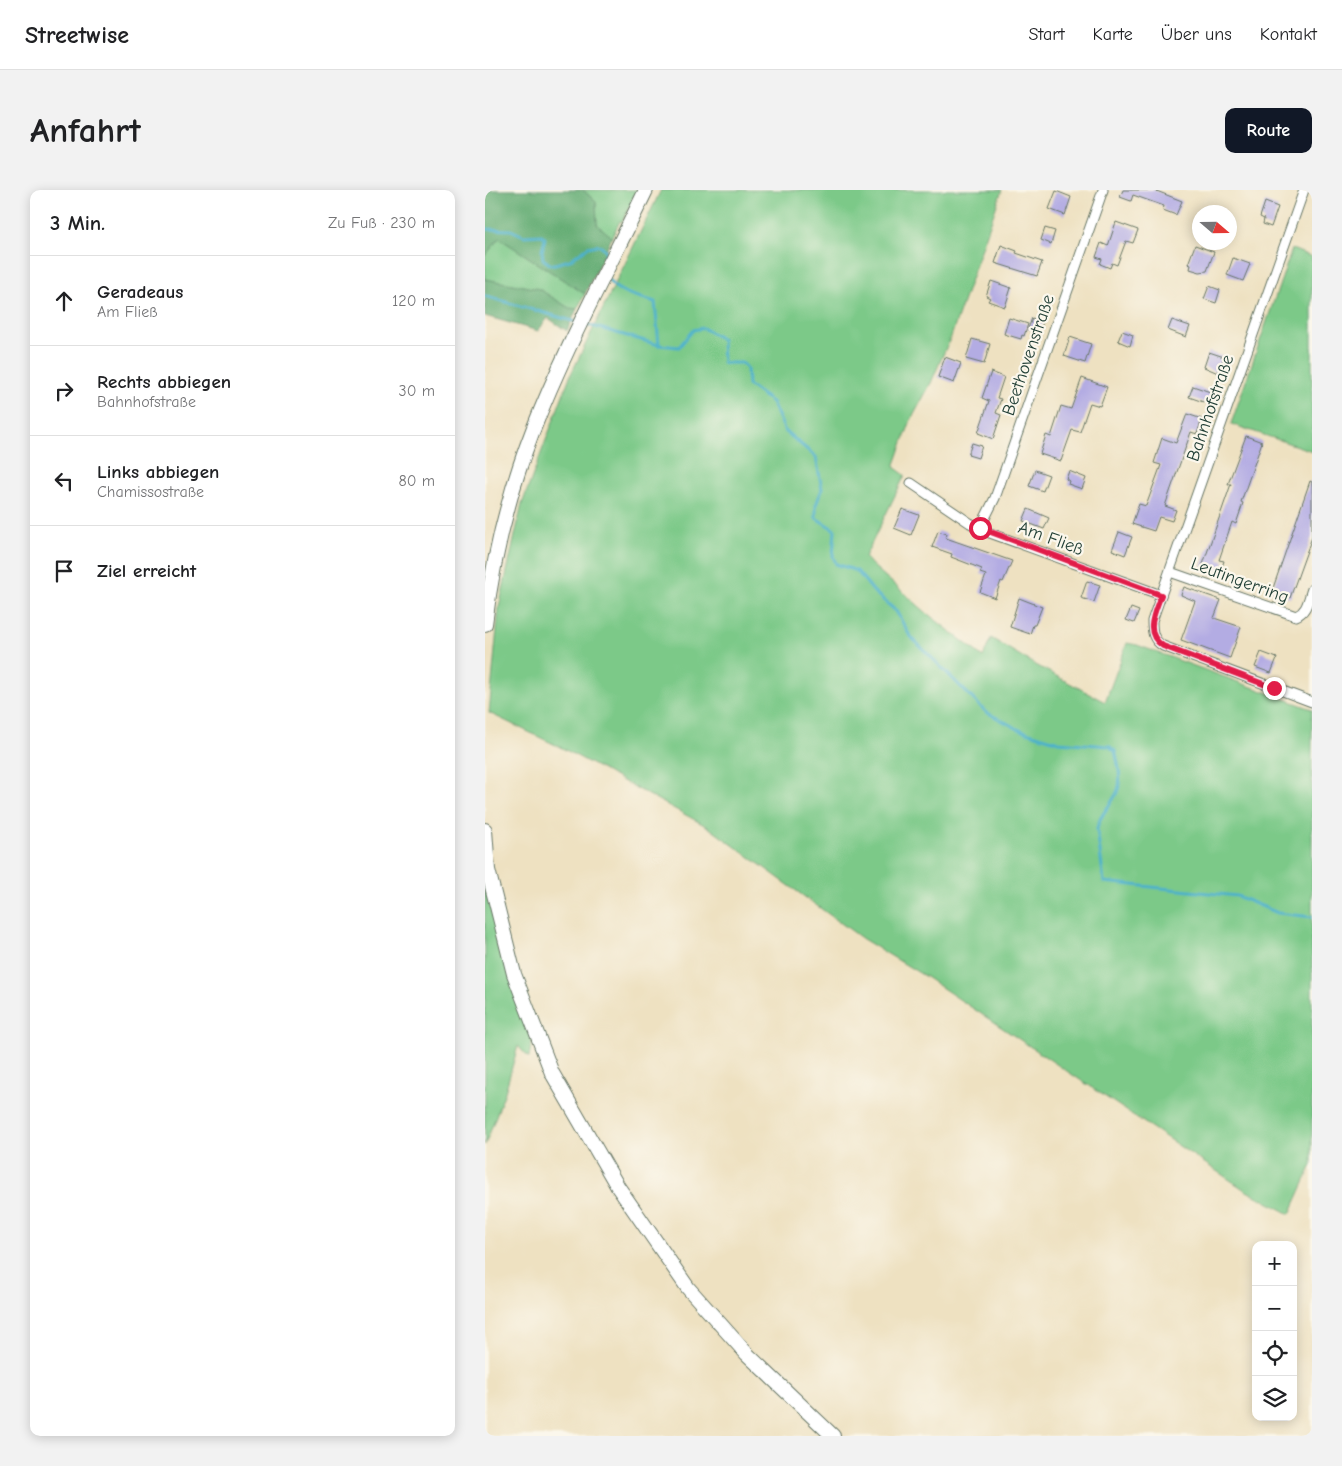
<!DOCTYPE html>
<html lang="de">
<head>
<meta charset="utf-8">
<style>
	:root { --surface:#fff; --page:#f2f2f2; --text:#202124; --muted:#757577; --line:#e0e0e0; --accent:#111827 }
	body { margin:0; font-family:"Comic Neue",sans-serif; background:var(--page); color:var(--text) }
	.controls { position:absolute; right:15px; bottom:15px; display:grid; overflow:hidden; border-radius:10px; box-shadow:0 2px 12px #0003 }
	.controls button { width:45px; height:45px; display:grid; place-items:center; padding:0; border:0; border-bottom:1px solid var(--line); background:var(--surface); color:var(--text); font:25px sans-serif }
	.compass { position:absolute; left:707px; top:15px; width:45px; height:45px; border-radius:50%; background:var(--surface); box-shadow:0 2px 12px #0003; rotate:110deg }
	.stop { position:absolute; width:15px; height:15px; margin:-11px; border:4px solid #e11d48; border-radius:50%; background:#fff }
	.stop.end { background:#e11d48; border-color:#fff; box-shadow:0 1px 5px #0008 }
	.list { margin:0; padding:0; list-style:none }
	h2 { display:flex; justify-content:space-between; align-items:center; height:65px; margin:0; padding:0 20px; font-size:21px }
	h2 small { font-size:16px; font-weight:400; color:var(--muted) }
	.list li { display:grid; grid-template-columns:32px 1fr auto; gap:15px; align-items:center; box-sizing:border-box; height:90px; padding:0 20px; border-top:1px solid var(--line) }
	.list b { display:block; font-size:19px; white-space:nowrap }
	.list p { margin:0; font-size:16px; white-space:nowrap; color:var(--muted) }
	.list em { font-size:16px; font-style:normal; color:var(--muted) }
	.icon { flex:none; width:28px; height:28px; fill:none; stroke:currentColor; stroke-width:2; stroke-linecap:round; stroke-linejoin:round }
	.map { position:relative; flex:none; width:827px; height:1246px; overflow:hidden; border-radius:10px }
	header { display:flex; align-items:center; gap:30px; box-sizing:border-box; height:70px; padding:0 25px; background:var(--surface); border-bottom:1px solid var(--line) }
	header strong { font-size:24px }
	nav { display:flex; gap:28px; margin-inline-start:auto; font-size:18px }
	.intro { display:flex; align-items:center; justify-content:space-between; box-sizing:border-box; height:120px; padding:0 30px }
	h1 { margin:0; font-size:35px }
	.button { padding:12px 22px; border-radius:10px; background:var(--accent); color:#fff; font-size:18px; font-weight:700 }
	main { display:flex; gap:30px; padding:0 30px }
	aside { flex:1; background:var(--surface); border-radius:10px; box-shadow:0 2px 12px #0003 }
	.map>svg:first-child { display:block }
	.green { fill:#7cc988; stroke:#4e835e }
	.forest { fill:#65ad74; stroke:#427554 }
	.lines { fill:none; stroke-linecap:round; stroke-linejoin:round }
	.stream { stroke:#4cb1cb; stroke-width:3 }
	.building { fill:#b3ace3 }
	.minor-casing { stroke:#677665; stroke-width:11 }
	.secondary-casing { stroke:#677665; stroke-width:16 }
	.minor { stroke:#fff; stroke-width:9 }
	.secondary { stroke:#fff; stroke-width:14 }
	.route { stroke:#e11d48; stroke-width:6 }
	.labels { text-anchor:middle; stroke-width:4.5; stroke-linejoin:round; paint-order:stroke }
	.street-label { font-size:18px; fill:#1f3d34; stroke:#fbf7ec }
</style>
</head>
<body>
<header>
<strong>Streetwise</strong>
<nav><a>Start</a><a>Karte</a><a>Über uns</a><a>Kontakt</a></nav>
</header>
<div class="intro"><h1>Anfahrt</h1><a class="button">Route</a></div>
<main>
<aside>
<h2>3 Min.<small>Zu Fuß · 230 m</small></h2>
<ul class="list">
<li><svg class="icon" aria-label="ahead" viewBox="0 0 24 24"><path d="M12 20V5M6 11l6-6 6 6"/></svg><div><b>Geradeaus</b><p>Am Fließ</p></div><em>120 m</em></li>
<li><svg class="icon" aria-label="right" viewBox="0 0 24 24"><path d="M7 20v-9h11M14 6l5 5-5 5"/></svg><div><b>Rechts abbiegen</b><p>Bahnhofstraße</p></div><em>30 m</em></li>
<li><svg class="icon" aria-label="left" viewBox="0 0 24 24"><path d="M17 20v-9H6M10 6l-5 5 5 5"/></svg><div><b>Links abbiegen</b><p>Chamissostraße</p></div><em>80 m</em></li>
<li><svg class="icon" aria-label="arrive" viewBox="0 0 24 24"><path d="M6 21V4h12l-3 4 3 4H6"/></svg><div><b>Ziel erreicht</b></div></li>
</ul>
</aside>
<div class="map">
<svg width="827" height="1246" viewBox="0 0 827 1246">
	<rect width="100%" height="100%" fill="#fbf7ec"/>
	<filter id="ink" filterUnits="userSpaceOnUse"><feTurbulence type="fractalNoise" baseFrequency=".02" numOctaves="2"/><feDisplacementMap in="SourceGraphic" scale="10" xChannelSelector="R" yChannelSelector="G"/><feConvolveMatrix kernelMatrix="1 2 1 2 8 2 1 2 1" color-interpolation-filters="sRGB"/></filter>
	<filter id="wash" filterUnits="userSpaceOnUse"><feTurbulence type="fractalNoise" baseFrequency=".0096" numOctaves="4" result="noise"/><feDisplacementMap in="SourceGraphic" scale="20" xChannelSelector="R" yChannelSelector="G"/><feGaussianBlur stdDeviation="1.12" result="paint"/><feColorMatrix in="noise" values="0 0 0 0 0 0 0 0 0 0 0 0 0 0 0 0 0 1.4 0 .05"/><feComposite in="paint" operator="in"/></filter>
	<g filter="url(#wash)">
		<rect width="100%" height="100%" fill="#eee1c1"/>
		<g class="green">
			<path d="M98,0H152L137,32L135,31L127,47L112,35L111,12Z"/>
			<path d="M176,0H517L467,144L446,193L426,230L409,277L420,285L380,367L387,375L443,424L498,467L506,448L549,474L620,512L642,453L652,455L827,519V975L805,1024L760,1000L441,787L378,749L223,637L77,558L4,523L14,417L37,314L85,186Z"/>
			<path d="M14,48L100,104L92,119L84,118L54,99L0,89V66Z"/>
			<path d="M807,59L827,67V261L746,234Z"/>
			<path d="M0,696L17,764L47,849L44,868L33,856L20,902L0,955Z"/>
		</g>
		<g class="forest">
			<path d="M0,0H98L111,12L112,35L127,47L100,104L14,48L0,66Z"/>
			<path d="M0,89L54,99L84,118L92,119L82,141L63,128L53,141L0,126Z"/>
		</g>
		<g class="lines">
			<g class="stream">
				<path d="M0,39L26,40L39,46L57,45L60,48L57,61L58,69L66,75L85,70L103,57L113,55L121,60L120,70"/>
				<path d="M122,88C131,104 154,106 170,112L174,155L194,157L208,140L218,138L237,149L238,173H257L262,178L263,195L287,212L300,241L331,267L337,299L331,315V328L350,340L348,366L351,374L372,381L389,402L411,421L425,446L501,522L535,540L574,552L624,556L630,561C633,572 637,589 633,600C628,614 614,624 612,639L619,692L752,706L793,723L827,727"/>
				<path d="M0,106L91,132"/>
				<path d="M100,134L174,155"/>
			</g>
		</g>
		<g id="blocks">
			<g class="building">
				<path d="M638,0H669L697,11L691,25L678,20L679,16L648,5L646,11L635,7Z"/>
				<path d="M571,1L586,7L580,25L564,19Z"/>
				<path d="M780,12L793,17L786,37L778,34L779,29L775,27Z"/>
				<path d="M631,32L653,40L648,53L641,51L632,75L627,73L625,78L615,74L617,69L611,67L616,53L623,56Z"/>
				<path d="M560,38L570,41L566,54L556,50Z"/>
				<path d="M516,55L532,61L531,63L557,72L552,86L510,73Z"/>
				<path d="M710,55L729,62L722,81L715,82L705,79L706,75L703,74Z"/>
				<path d="M748,68L765,74L758,91L742,85Z"/>
				<path d="M506,91L526,98L520,117L503,111L505,108L501,106Z"/>
				<path d="M724,96L735,100L731,113L719,109Z"/>
				<path d="M524,128L543,134L539,146L537,145L536,149L519,144Z"/>
				<path d="M547,128L558,132L554,142L543,139Z"/>
				<path d="M687,130L705,136L701,147L683,140Z"/>
				<path d="M637,141L648,145L645,156L633,151Z"/>
				<path d="M585,147L606,154L600,173L579,166Z"/>
				<path d="M487,149L505,154L499,174L481,169Z"/>
				<path d="M724,162L739,167L733,183L719,177Z"/>
				<path d="M460,167L476,173L469,193L453,187Z"/>
				<path d="M506,182L519,187L512,208L516,209L511,223L516,225L508,249L493,243L504,211L497,208Z"/>
				<path d="M597,188L622,197L615,216L605,213L595,242L587,240L576,271L555,264L561,245L566,247L576,216L586,219Z"/>
				<path d="M708,196L731,204L727,215L704,207Z"/>
				<path d="M702,224L717,229L712,244L706,242L680,316L691,320L687,331L674,327L669,341L647,334L654,314L661,316L676,275L669,273L677,248L691,253Z"/>
				<path d="M761,246L777,252L756,312L758,313L751,334L747,332L734,370L739,371L734,386L716,380L746,294H743Z"/>
				<path d="M487,253L497,256L493,268L483,265Z"/>
				<path d="M550,280L564,285L558,301L544,296Z"/>
				<path d="M584,281L601,288L597,299L583,294L584,291L581,289Z"/>
				<path d="M825,291L827,292V347L805,408L787,401Z"/>
				<path d="M417,319L434,325L426,345L409,338Z"/>
				<path d="M543,319L564,328L559,339L538,331Z"/>
				<path d="M453,341L462,344L461,348L527,371L518,392L516,391L510,408L495,402L501,385L495,383L497,379L466,367L467,364L447,357Z"/>
				<path d="M634,342L647,347L640,365L627,360Z"/>
				<path d="M602,391L615,395L609,412L596,408Z"/>
				<path d="M699,397L736,410L729,428L756,437L745,468L696,450L710,411L696,405Z"/>
				<path d="M534,408L557,417L550,435H548L545,444L525,437Z"/>
				<path d="M646,418L654,421L649,433L641,430Z"/>
				<path d="M776,462L792,468L786,483L770,477Z"/>
			</g>
		</g>
	</g>
	<g filter="url(#ink)">
		<use href="#blocks" fill-opacity="0" stroke="#677665" stroke-width="1"/>
		<g class="lines">
			<defs>
				<g id="minor">
					<path d="M819,0L667,431C667,442 668,450 678,456L827,512"/>
					<path d="M426,293L485,333L505,343L676,405"/>
					<path d="M495,338L510,308L618,0"/>
					<path d="M685,382L811,426C822,422 823,410 827,399"/>
				</g>
				<g id="secondary">
					<path d="M0,434C8,368 24,302 48,240C80,158 123,79 161,0"/>
					<path d="M0,640L3,680L29,784L67,883L133,997L203,1098L262,1164L348,1246"/>
				</g>
			</defs>
			<use href="#minor" class="minor-casing"/>
			<use href="#secondary" class="secondary-casing"/>
			<use href="#minor" class="minor"/>
			<use href="#secondary" class="secondary"/>
		</g>
	</g>
	<g class="lines" filter="url(#ink)">
		<path class="route" d="M495,338L676,405C670,422 658,443 678,456L789,498"/>
	</g>
	<g class="labels">
		<g class="street-label">
			<text transform="translate(543 165) rotate(-71)" y="6">Beethovenstraße</text>
			<text transform="translate(725 218) rotate(-71)" y="6">Bahnhofstraße</text>
			<text transform="translate(566 348) rotate(20)" y="6">Am Fließ</text>
			<text transform="translate(755 390) rotate(20)" y="6">Leutingerring</text>
		</g>
	</g>
</svg>
<div class="controls">
<button>+</button>
<button>−</button>
<button><svg class="icon" aria-label="locate" viewBox="0 0 24 24"><circle cx="12" cy="12" r="6"/><path d="M12 2v4M12 18v4M2 12h4M18 12h4"/></svg></button>
<button><svg class="icon" aria-label="layers" viewBox="0 0 24 24"><path d="M12 4l9 5-9 5-9-5zM3 14l9 5 9-5"/></svg></button>
</div>
<svg class="compass" viewBox="-18 -18 36 36"><path d="M0-13l5 13h-10z" fill="#e53935"/><path d="M0 13l5-13h-10z" fill="#757577"/></svg>
<div class="stop" style="left:495px;top:338px"></div>
<div class="stop end" style="left:789px;top:498px"></div>
</div>
</main>
</body>
</html>
